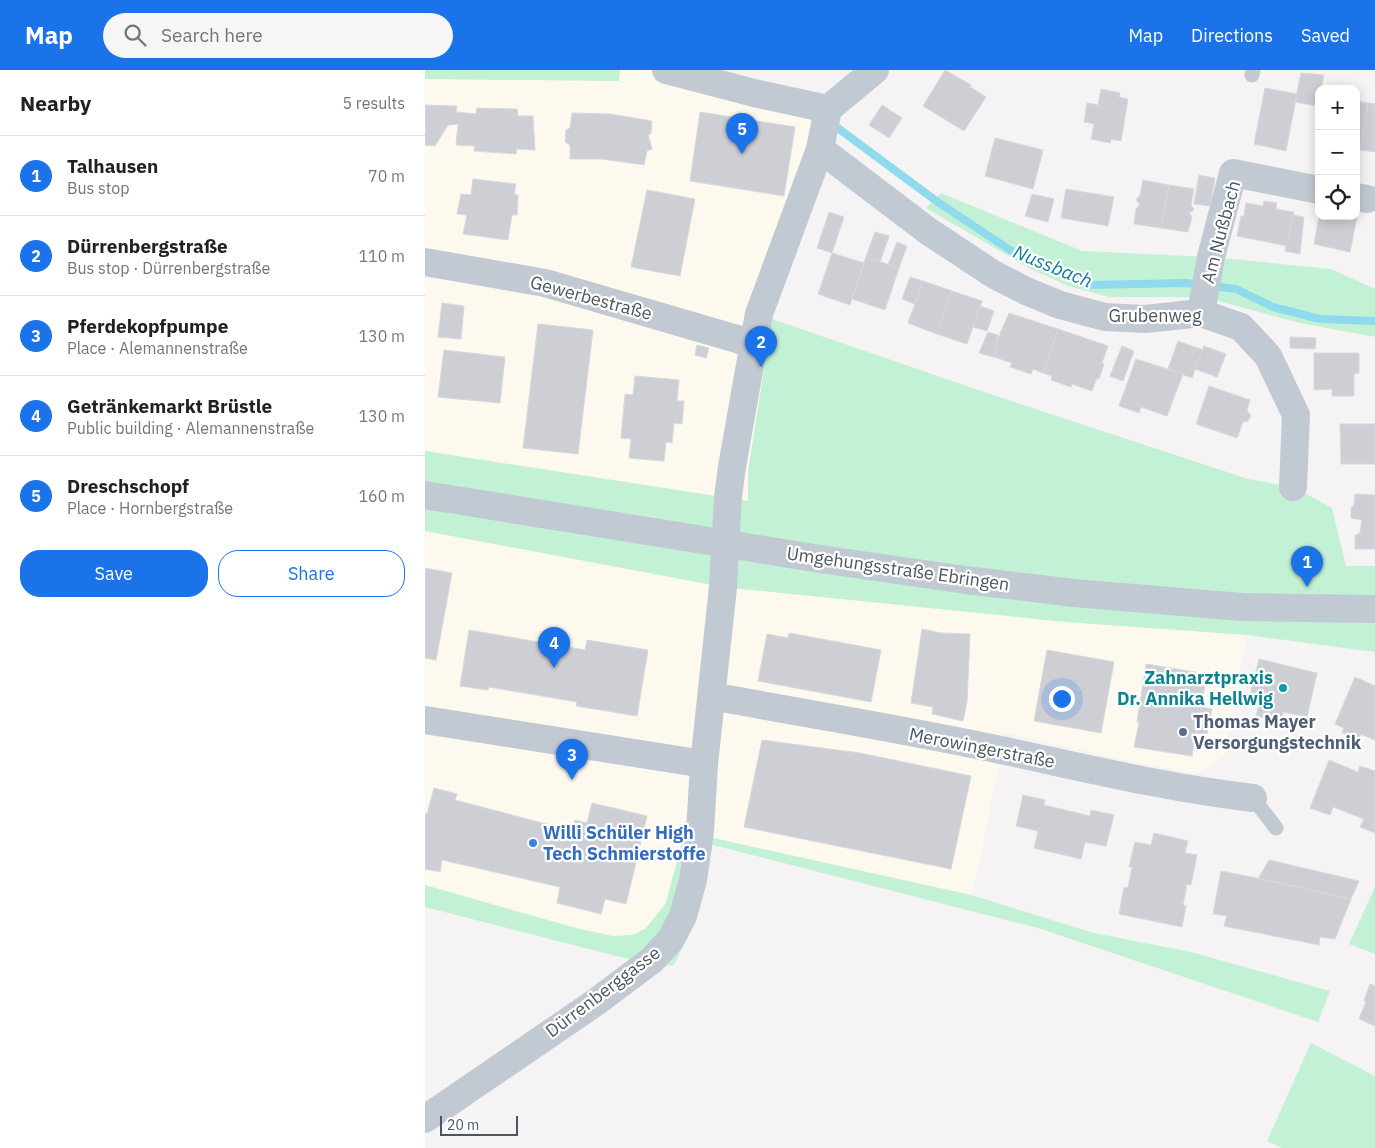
<!DOCTYPE html>
<html lang="en">
<head>
<meta charset="utf-8">
<style>
	:root { --surface:#fff; --page:#f6f6f6; --text:#202124; --muted:#757577; --line:#e0e0e0; --accent:#1a73e8 }
	body { margin:0; font-family:"IBM Plex Sans",sans-serif; background:var(--page); color:var(--text) }
	.controls { position:absolute; right:15px; top:15px; display:grid; overflow:hidden; border-radius:10px; box-shadow:0 2px 12px #0003 }
	.controls button { width:45px; height:45px; display:grid; place-items:center; padding:0; border:0; border-bottom:1px solid var(--line); background:var(--surface); color:var(--text); font:25px sans-serif }
	.scale { position:absolute; left:15px; bottom:12px; width:78px; box-sizing:border-box; padding-left:5px; border:2px solid #4a5661; border-top:0; font-size:14px; line-height:18px; white-space:nowrap; color:#4a5661; -webkit-text-stroke:4px #fff; paint-order:stroke }
	.you { position:absolute; left:636px; top:628px; width:18px; height:18px; margin:-12px; border:4px solid #fff; border-radius:50%; background:#1a73e8; box-shadow:0 0 0 8px #1a73e833 }
	.badge { display:grid; place-items:center; width:32px; height:32px; border-radius:50%; background:var(--accent); color:#fff; font-size:16px; font-weight:700 }
	.pin { position:absolute; translate:-50% -41px; filter:drop-shadow(0 1px 2px #0008) }
	.pin::after { content:''; position:absolute; top:26px; width:18px; height:15px; background:inherit; clip-path:polygon(0 0,100% 0,50% 100%) }
	.list { margin:0; padding:0; list-style:none }
	h2 { display:flex; justify-content:space-between; align-items:center; height:65px; margin:0; padding:0 20px; font-size:21px }
	h2 small { font-size:16px; font-weight:400; color:var(--muted) }
	.list li { display:grid; grid-template-columns:32px 1fr auto; gap:15px; align-items:center; box-sizing:border-box; height:80px; padding:0 20px; border-top:1px solid var(--line) }
	.list b { display:block; font-size:19px; white-space:nowrap }
	.list p { margin:0; font-size:16px; white-space:nowrap; color:var(--muted) }
	.list em { font-size:16px; font-style:normal; color:var(--muted) }
	.actions { display:flex; gap:10px; padding:15px 20px }
	.actions a { flex:1; padding:11px 0; border:1px solid var(--accent); border-radius:20px; text-align:center; font-size:18px; color:var(--accent) }
	.actions .main { background:var(--accent); color:#fff }
	.icon { flex:none; width:28px; height:28px; fill:none; stroke:currentColor; stroke-width:2; stroke-linecap:round; stroke-linejoin:round }
	.map { position:relative; flex:none; width:950px; height:1078px; overflow:hidden }
	header { display:flex; align-items:center; gap:30px; box-sizing:border-box; height:70px; padding:0 25px; background:var(--accent); color:#fff }
	header strong { font-size:24px }
	nav { display:flex; gap:28px; margin-inline-start:auto; font-size:18px }
	.search { width:350px; height:45px; background:var(--page); display:flex; align-items:center; gap:12px; box-sizing:border-box; padding:0 18px; border-radius:28px; color:var(--muted); font-size:19px }
	main { display:flex }
	aside { flex:1; background:var(--surface) }
	.map>svg:first-child { display:block }
	.commercial { fill:#fdf9ef }
	.green { fill:#c3f1d5 }
	.lines { fill:none; stroke-linecap:round; stroke-linejoin:round }
	.stream { stroke:#90daee; stroke-width:8 }
	.building { fill:#cdcfd5; stroke:#d7d9de }
	.service { stroke:#c1cad2; stroke-width:15 }
	.minor { stroke:#c1cad2; stroke-width:28 }
	.tertiary { stroke:#c1cad2; stroke-width:28 }
	.culture-dot { fill:#0f9aa8; stroke:#fff; stroke-width:2 }
	.service-dot { fill:#5c6f8a; stroke:#fff; stroke-width:2 }
	.shop-dot { fill:#3f7fe0; stroke:#fff; stroke-width:2 }
	.labels { text-anchor:middle; stroke-width:4.5; stroke-linejoin:round; paint-order:stroke }
	.street-label { font-size:18px; fill:#4a5661; stroke:#fff }
	.culture-label { font-size:18px; font-weight:bold; fill:#0d838f; stroke:#fff; text-anchor:end }
	.service-label { font-size:18px; font-weight:bold; fill:#4e5e75; stroke:#fff; text-anchor:start }
	.shop-label { font-size:18px; font-weight:bold; fill:#366cbe; stroke:#fff; text-anchor:start }
	.water-label { font-size:19px; font-style:italic; fill:#0c7c9b; stroke:#fff }
</style>
</head>
<body>
<header>
<strong>Map</strong>
<div class="search"><svg class="icon" aria-label="search" viewBox="0 0 24 24"><circle cx="10" cy="10" r="6"/><path d="M15 15l6 6"/></svg>Search here</div>
<nav><a>Map</a><a>Directions</a><a>Saved</a></nav>
</header>
<main>
<aside>
<h2>Nearby<small>5 results</small></h2>
<ul class="list">
<li><span class="badge">1</span><div><b>Talhausen</b><p>Bus stop</p></div><em>70 m</em></li>
<li><span class="badge">2</span><div><b>Dürrenbergstraße</b><p>Bus stop · Dürrenbergstraße</p></div><em>110 m</em></li>
<li><span class="badge">3</span><div><b>Pferdekopfpumpe</b><p>Place · Alemannenstraße</p></div><em>130 m</em></li>
<li><span class="badge">4</span><div><b>Getränkemarkt Brüstle</b><p>Public building · Alemannenstraße</p></div><em>130 m</em></li>
<li><span class="badge">5</span><div><b>Dreschschopf</b><p>Place · Hornbergstraße</p></div><em>160 m</em></li>
</ul>
<div class="actions"><a class="main">Save</a><a>Share</a></div>
</aside>
<div class="map">
<svg width="950" height="1078" viewBox="0 0 950 1078">
	<rect width="100%" height="100%" fill="#f5f3f3"/>
	<g class="commercial">
		<path d="M195,0H241L403,39L334,244L347,249L323,401V431L0,381V9L194,11Z"/>
		<path d="M0,461L298,517L641,552L822,565L799,686L788,695L772,704L699,690L580,663L552,805L546,825L284,767L260,763L241,833L221,858L208,865L188,866L151,858L0,815Z"/>
	</g>
	<g class="green">
		<path d="M0,0H195L194,11L0,9Z"/>
		<path d="M516,123L657,181L786,187L906,199L950,219V267L875,253L779,227H684L643,216L604,198L501,138Z"/>
		<path d="M347,249L565,324L823,409L868,417L907,438L921,496H950V582L822,565L641,552L298,517L0,461V381L323,431V401Z"/>
		<path d="M259,763L284,767L546,825L669,863L766,882L905,921L893,952L613,858L284,774L266,859L249,895L237,896L191,886L0,837V815L151,858L188,866L208,865L221,858L241,833Z"/>
		<path d="M950,817V884L924,874Z"/>
		<path d="M886,973L950,1006V1078H857L842,1071Z"/>
	</g>
	<g class="lines">
		<path class="stream" d="M406,53L514,133L585,180L665,215L761,213L811,219L848,237L895,249L950,251"/>
	</g>
	<g class="building">
		<path d="M520,0L546,15L545,17L561,27L539,61L498,36Z"/>
		<path d="M876,3L899,5L896,19H894L892,36L870,32Z"/>
		<path d="M840,18L872,24L861,81L829,74Z"/>
		<path d="M676,19L695,23L694,27L703,29L696,71L686,69L685,73L666,69L669,54L659,52L662,33L673,35Z"/>
		<path d="M931,31L943,33L936,80L931,79Z"/>
		<path d="M943,33L950,34V82L936,80Z"/>
		<path d="M0,35L32,36L31,42L51,44L52,38L92,39L93,46H108L110,80L92,79L91,84L49,81L50,76L31,75L33,54L23,55L10,76L0,75Z"/>
		<path d="M457,35L477,48L464,68L444,55Z"/>
		<path d="M275,42L370,57L359,126L265,111Z"/>
		<path d="M147,43L185,44L227,51L226,63L223,65L227,79L222,81L219,95L177,89H145V75L140,72L141,60L145,58Z"/>
		<path d="M570,68L618,80L608,119L560,106Z"/>
		<path d="M774,105L790,108L785,136L769,134Z"/>
		<path d="M48,109L91,114L89,124L93,125L92,145H87L83,170L38,164L42,145L32,144L36,124L46,125Z"/>
		<path d="M718,110L744,115L736,158L709,154L711,139L715,134L711,130L715,125Z"/>
		<path d="M744,115L769,119L766,135L769,140L764,143L767,147L763,162L736,158Z"/>
		<path d="M641,119L689,127L683,156L636,148Z"/>
		<path d="M222,120L270,129L255,206L206,197Z"/>
		<path d="M607,124L629,129L623,152L600,146Z"/>
		<path d="M839,131L852,133L851,139L869,142L862,176L812,166L816,146H819L821,133L838,136Z"/>
		<path d="M404,142L419,147L407,183L392,178Z"/>
		<path d="M868,145L879,147L875,184L860,181Z"/>
		<path d="M894,146H932L925,182L889,174Z"/>
		<path d="M450,162L464,166L455,192L441,187Z"/>
		<path d="M472,172L482,176L474,198L463,195Z"/>
		<path d="M407,183L439,193L425,235L393,224Z"/>
		<path d="M441,187L474,198L460,240L427,229Z"/>
		<path d="M485,207L498,211L490,234L477,229Z"/>
		<path d="M498,211L527,221L512,264L483,253Z"/>
		<path d="M527,221L557,231L542,274L512,264Z"/>
		<path d="M17,233L39,236L36,269L13,267Z"/>
		<path d="M555,236L569,241L562,261L548,257Z"/>
		<path d="M584,243L633,259L618,303L608,299L606,304L585,297L587,293L569,287L573,273H571Z"/>
		<path d="M113,254L168,260L153,384L98,378Z"/>
		<path d="M633,259L683,276L677,293L679,294L674,309L672,308L667,321L647,314L646,317L626,310L627,306L618,303Z"/>
		<path d="M563,262L573,265L571,273H573L569,287L554,283Z"/>
		<path d="M865,267L891,268L890,279L865,278Z"/>
		<path d="M753,271L778,280L767,308L743,299Z"/>
		<path d="M272,275L284,278L281,288L270,285Z"/>
		<path d="M697,276L709,281L698,311L685,306Z"/>
		<path d="M779,276L801,284L792,307L770,299Z"/>
		<path d="M19,280L80,287L75,333L13,327Z"/>
		<path d="M889,283H934V303L929,304V326H907V319L889,320Z"/>
		<path d="M711,289L758,304L742,346L716,337L714,343L694,336Z"/>
		<path d="M210,306L254,310L252,331H259L257,354L249,353L247,373L241,372L239,391L204,388L206,369L196,368L200,324L208,325Z"/>
		<path d="M784,316L825,330L822,340L826,346L823,351L818,352L812,368L771,354Z"/>
		<path d="M915,354H950V394H916Z"/>
		<path d="M930,424L950,425V479H930V466L935,463L937,450L926,448V438L929,435Z"/>
		<path d="M0,498L27,503L11,590L0,588Z"/>
		<path d="M497,559L516,563L545,564L542,632L538,651L507,644L508,637L486,633Z"/>
		<path d="M44,560L160,580L162,570L223,580L212,646L151,636L152,632L64,617L63,620L35,616Z"/>
		<path d="M364,563L456,580L446,632L333,611L342,564L363,568Z"/>
		<path d="M622,580L689,592L676,663L609,651Z"/>
		<path d="M834,589L892,603L882,647L858,642L856,652L831,646L834,636L823,634Z"/>
		<path d="M721,594L782,604L767,686L709,677L714,653L712,652Z"/>
		<path d="M930,607L950,616V670L936,664L933,670L917,663L919,658L910,654Z"/>
		<path d="M776,637L787,639L782,664L771,663Z"/>
		<path d="M337,670L435,683L546,706L526,799L319,757Z"/>
		<path d="M904,690L933,702L935,696L950,701V763L935,757L939,749L908,737L905,745L885,738Z"/>
		<path d="M9,718L32,724L30,730L148,761L150,750L162,753L167,733L222,746L201,834L180,829L176,844L132,833L135,817L17,790L15,802L0,799V743L2,744Z"/>
		<path d="M598,725L620,730L619,735L665,746L666,740L689,745L681,776L660,772L656,789L609,778L613,761L591,756Z"/>
		<path d="M729,763L763,771L760,783L772,785L766,815L762,814L758,835L761,836L757,857L694,844L699,817L703,818L707,797H704L710,772L726,775Z"/>
		<path d="M844,790L934,811L926,829L833,809Z"/>
		<path d="M796,801L841,810L926,829L910,869L895,867L894,875L799,856L802,846L788,844Z"/>
		<path d="M945,914L950,916V956L934,949L941,932L939,931Z"/>
	</g>
	<g class="lines">
		<g class="service">
			<path d="M827,5L828,0"/>
			<path d="M828,728L851,758"/>
		</g>
		<g class="minor">
			<path d="M241,0L329,23L403,39"/>
			<path d="M395,79L503,161L568,204L601,221L635,235L680,247L720,249L776,243L816,257L843,286L871,345L868,417"/>
			<path d="M931,127L942,129"/>
			<path d="M0,192L120,213L329,274"/>
			<path d="M776,243L786,187L808,103L894,120"/>
			<path d="M287,626C382,644 477,659 571,679C656,697 741,718 828,728"/>
			<path d="M0,650L279,694"/>
			<path d="M0,1049L171,932L227,890L246,869L258,846L268,810L275,762L279,694L298,517L303,427L307,397L334,244L395,79L403,39L450,0"/>
		</g>
		<path class="tertiary" d="M0,425L395,489L541,510L649,523L817,537L950,539"/>
	</g>
	<circle class="culture-dot" cx="858" cy="618" r="5"/>
	<circle class="service-dot" cx="758" cy="662" r="5"/>
	<circle class="shop-dot" cx="108" cy="773" r="5"/>
	<g class="labels">
		<g class="street-label">
			<text transform="translate(796 162) rotate(-75)" y="6">Am Nußbach</text>
			<text transform="translate(166 228) rotate(15)" y="6">Gewerbestraße</text>
			<text x="730" y="252">Grubenweg</text>
			<text transform="translate(473 499) rotate(8)" y="6">Umgehungsstraße Ebringen</text>
			<text transform="translate(557 678) rotate(11)" y="6">Merowingerstraße</text>
			<text transform="translate(178 922) rotate(-37)" y="6">Dürrenberggasse</text>
		</g>
		<g class="culture-label">
			<text x="848" y="614">Zahnarztpraxis<tspan x="848" dy="21">Dr. Annika Hellwig</tspan></text>
		</g>
		<g class="service-label">
			<text x="768" y="658">Thomas Mayer<tspan x="768" dy="21">Versorgungstechnik</tspan></text>
		</g>
		<g class="shop-label">
			<text x="118" y="769">Willi Schüler High<tspan x="118" dy="21">Tech Schmierstoffe</tspan></text>
		</g>
		<g class="water-label">
			<text transform="translate(628 196) rotate(22)" y="7">Nussbach</text>
		</g>
	</g>
</svg>
<div class="controls">
<button>+</button>
<button>−</button>
<button><svg class="icon" aria-label="locate" viewBox="0 0 24 24"><circle cx="12" cy="12" r="6"/><path d="M12 2v4M12 18v4M2 12h4M18 12h4"/></svg></button>
</div>
<div class="scale">20 m</div>
<div class="you"></div>
<div class="pin badge" style="left:882px;top:517px">1</div>
<div class="pin badge" style="left:336px;top:297px">2</div>
<div class="pin badge" style="left:147px;top:710px">3</div>
<div class="pin badge" style="left:129px;top:598px">4</div>
<div class="pin badge" style="left:317px;top:84px">5</div>
</div>
</main>
</body>
</html>
